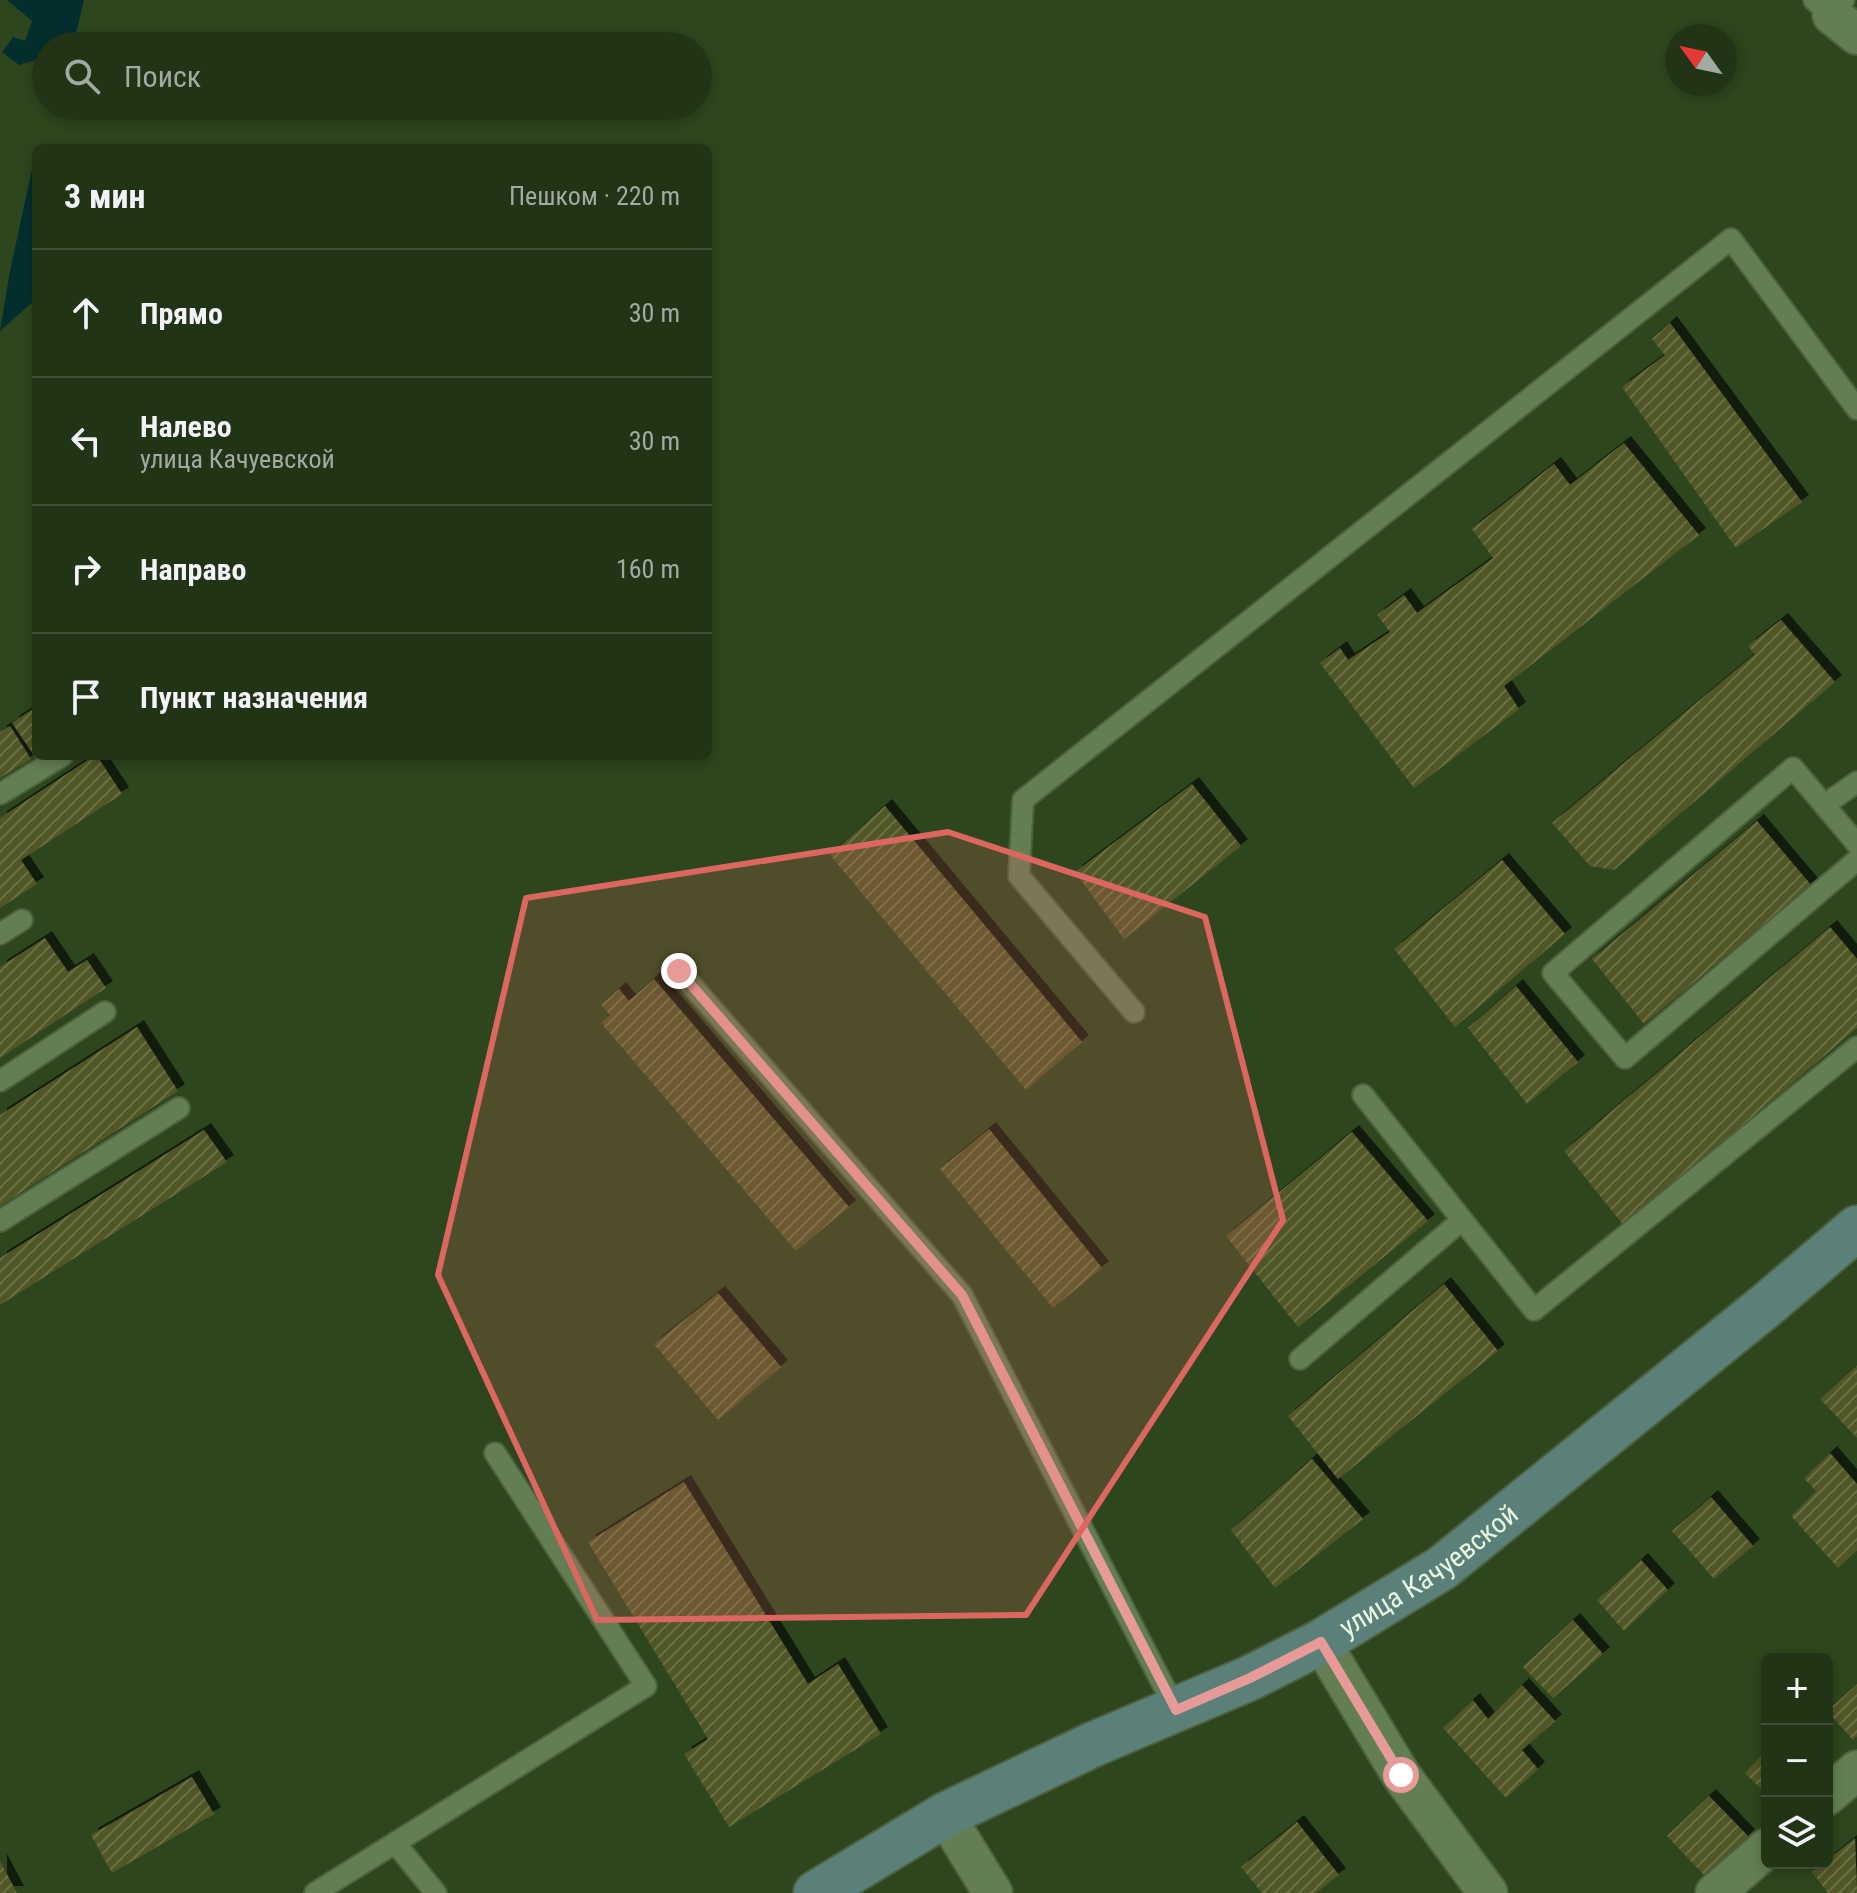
<!DOCTYPE html>
<html lang="ru">
<head>
<meta charset="utf-8">
<style>
	:root { --surface:#223416; --page:#2e3f23; --text:#f1f3f6; --muted:#a2aaa1; --line:#3f4f35 }
	body { margin:0; font-family:"Roboto Condensed",sans-serif; background:var(--page); color:var(--text) }
	.controls { position:absolute; right:24px; bottom:24px; display:grid; overflow:hidden; border-radius:12px; box-shadow:0 4px 12px #0003 }
	.controls button { width:72px; height:72px; display:grid; place-items:center; padding:0; border:0; border-bottom:2px solid var(--line); background:var(--surface); color:var(--text); font:40px sans-serif }
	.compass { position:absolute; left:1665px; top:24px; width:72px; height:72px; border-radius:50%; background:var(--surface); box-shadow:0 4px 12px #0003; rotate:303deg }
	.stop { position:absolute; width:24px; height:24px; margin:-18px; border:6px solid #e69b98; border-radius:50%; background:#fff }
	.stop.end { background:#e69b98; border-color:#fff; box-shadow:0 2px 8px #0008 }
	.list { margin:0; padding:0; list-style:none }
	h2 { display:flex; justify-content:space-between; align-items:center; height:104px; margin:0; padding:0 32px; font-size:34px }
	h2 small { font-size:26px; font-weight:400; color:var(--muted) }
	.list li { display:grid; grid-template-columns:52px 1fr auto; gap:24px; align-items:center; box-sizing:border-box; height:128px; padding:0 32px; border-top:2px solid var(--line) }
	.list b { display:block; font-size:30px; white-space:nowrap }
	.list p { margin:0; font-size:26px; white-space:nowrap; color:var(--muted) }
	.list em { font-size:26px; font-style:normal; color:var(--muted) }
	.icon { flex:none; width:44px; height:44px; fill:none; stroke:currentColor; stroke-width:2; stroke-linecap:round; stroke-linejoin:round }
	.map { position:relative; flex:none; width:1857px; height:1893px; overflow:hidden }
	.search { position:absolute; background:var(--surface); box-shadow:0 4px 12px #0003; left:32px; top:32px; width:680px; height:88px; display:flex; align-items:center; gap:20px; box-sizing:border-box; padding:0 28px; border-radius:44px; color:var(--muted); font-size:30px }
	.panel { position:absolute; background:var(--surface); box-shadow:0 4px 12px #0003; left:32px; top:144px; width:680px; height:616px; border-radius:12px }
	.map>svg:first-child { display:block }
	.water { fill:#042e2e }
	.building { fill:url(#building-hatch); filter:url(#shadow) }
	.lines { fill:none; stroke-linecap:round; stroke-linejoin:round }
	.lane-casing { stroke:#4c613d; stroke-width:24 }
	.street-casing { stroke:#4c613d; stroke-width:42 }
	.secondary-casing { stroke:#4c613d; stroke-width:48 }
	.lane { stroke:#637e53; stroke-width:20 }
	.street { stroke:#637e53; stroke-width:38 }
	.secondary { stroke:#5a8079; stroke-width:44 }
	.route { stroke:#e69b98; stroke-width:10 }
	.marked { fill:#dc6760; fill-opacity:0.2; stroke:#dc6760; stroke-width:6; stroke-linejoin:round }
	.labels { text-anchor:middle; stroke-width:6; stroke-linejoin:round; paint-order:stroke }
	.street-label { font-size:28px; fill:#e9f9e1; stroke:#2d461e }
</style>
</head>
<body>
<div class="map">
<svg width="1857" height="1893" viewBox="0 0 1857 1893">
	<defs>
		<pattern id="building-hatch" width="6" height="6" patternUnits="userSpaceOnUse" patternTransform="scale(2)"><rect width="6" height="6" fill="#515726"/><path d="M-1 1l2-2M0 6l6-6M5 7l2-2" fill="none" stroke="#6a7045"/></pattern>
		<filter id="shadow"><feDropShadow dx="7" dy="-7" stdDeviation="0" flood-color="#0009"/></filter>
	</defs>
	<rect width="100%" height="100%" fill="#2d461e"/>
	<g class="water">
		<path d="M7,0H84L73,46H46V57L19,65L2,52L13,37L25,41L32,21Z"/>
		<path d="M36,151V299L0,331L10,271Z"/>
	</g>
	<g class="building">
		<path d="M1670,323L1802,502L1736,548L1622,387L1665,355L1652,339Z"/>
		<path d="M1624,443L1699,535L1504,686L1519,709L1414,788L1320,663L1340,648L1348,660L1390,632L1377,615L1404,595L1417,613L1493,558L1472,529L1554,464L1570,485Z"/>
		<path d="M1781,620L1835,682L1614,870L1590,866L1552,823L1755,654L1748,646Z"/>
		<path d="M36,707V758L12,723Z"/>
		<path d="M10,726L31,759L0,778V732Z"/>
		<path d="M94,756H97L122,794L21,860L37,884L0,908V818Z"/>
		<path d="M1192,784L1241,846L1124,939L1075,872Z"/>
		<path d="M885,806L1082,1042L1026,1090L830,855Z"/>
		<path d="M1757,821L1811,885L1644,1024L1592,959Z"/>
		<path d="M1502,860L1565,934L1455,1027L1394,949Z"/>
		<path d="M1830,927L1857,959V1028L1624,1226L1564,1151Z"/>
		<path d="M45,938L68,972L87,960L106,988L0,1058V967Z"/>
		<path d="M654,979L849,1207L796,1251L601,1023L610,1015L601,1005L619,989L629,1001Z"/>
		<path d="M1516,986L1578,1062L1527,1104L1468,1028Z"/>
		<path d="M137,1027L178,1091L0,1206V1115Z"/>
		<path d="M989,1129L1102,1268L1053,1308L940,1169Z"/>
		<path d="M204,1130L227,1162L0,1305V1258Z"/>
		<path d="M1352,1132L1428,1221L1298,1327L1226,1236Z"/>
		<path d="M1444,1284L1498,1351L1338,1479L1288,1416Z"/>
		<path d="M718,1293L781,1367L718,1420L654,1344Z"/>
		<path d="M1857,1365V1438L1820,1399Z"/>
		<path d="M1830,1453L1857,1484V1550L1838,1568L1791,1516L1816,1491L1804,1478Z"/>
		<path d="M1312,1459L1363,1519L1275,1588L1231,1530Z"/>
		<path d="M684,1482L808,1684L838,1664L881,1734L729,1827L684,1754L708,1739L588,1542Z"/>
		<path d="M1711,1497L1753,1546L1714,1579L1672,1531Z"/>
		<path d="M1641,1560L1668,1590L1624,1631L1597,1600Z"/>
		<path d="M1573,1620L1603,1654L1553,1698L1523,1667Z"/>
		<path d="M1857,1684V1736L1853,1740L1827,1711Z"/>
		<path d="M1522,1685L1555,1721L1522,1750L1538,1769L1506,1798L1443,1728L1473,1700L1488,1719Z"/>
		<path d="M1767,1750V1795L1745,1773Z"/>
		<path d="M192,1777L214,1814L112,1873L91,1835Z"/>
		<path d="M1709,1796L1748,1836L1706,1877L1667,1836Z"/>
		<path d="M1297,1822L1339,1875L1316,1893H1262L1241,1867Z"/>
		<path d="M1855,1838L1857,1893H1828L1812,1872L1827,1863V1860Z"/>
		<path d="M0,1861L17,1893H0Z"/>
	</g>
	<g class="lines">
		<defs>
			<g id="lane">
				<path d="M1814,0L1832,15L1844,0"/>
				<path d="M0,794L62,756"/>
				<path d="M1824,805L1857,782"/>
				<path d="M1857,844L1793,768L1553,973L1625,1058L1857,860"/>
				<path d="M0,934L22,920"/>
				<path d="M679,971L962,1295L1176,1710"/>
				<path d="M1134,1012L1019,876L1023,800L1731,239L1857,409"/>
				<path d="M0,1081L105,1012"/>
				<path d="M1363,1095L1534,1310L1857,1047"/>
				<path d="M0,1221L179,1108"/>
				<path d="M1300,1359L1462,1220"/>
				<path d="M395,1843L646,1686L495,1453"/>
				<path d="M315,1893L395,1843L436,1893"/>
			</g>
			<g id="street">
				<path d="M1832,15L1857,35"/>
				<path d="M1321,1642L1401,1775L1488,1893"/>
				<path d="M1827,1796L1857,1770"/>
				<path d="M945,1815L993,1893"/>
				<path d="M1715,1893L1767,1848"/>
			</g>
			<g id="secondary">
				<path id="s1" d="M816,1893L945,1815L1094,1744L1250,1678L1321,1642L1442,1568L1769,1303L1857,1228"/>
			</g>
		</defs>
		<use href="#lane" class="lane-casing"/>
		<use href="#street" class="street-casing"/>
		<use href="#secondary" class="secondary-casing"/>
		<use href="#lane" class="lane"/>
		<use href="#street" class="street"/>
		<use href="#secondary" class="secondary"/>
	</g>
	<g class="lines">
		<path class="route" d="M679,971L962,1295L1176,1710L1250,1678L1321,1642L1401,1775"/>
	</g>
	<path class="marked" d="M948,832L1205,917L1283,1220L1026,1615L597,1620L438,1275L526,898Z"/>
	<g class="labels">
		<g class="street-label">
			<text dy="10" stroke="none"><textPath href="#s1" startOffset="694">улица Качуевской</textPath></text>
		</g>
	</g>
</svg>
<div class="controls">
<button>+</button>
<button>−</button>
<button><svg class="icon" aria-label="layers" viewBox="0 0 24 24"><path d="M12 4l9 5-9 5-9-5zM3 14l9 5 9-5"/></svg></button>
</div>
<svg class="compass" viewBox="-18 -18 36 36"><path d="M0-13l5 13h-10z" fill="#e53935"/><path d="M0 13l5-13h-10z" fill="#a2aaa1"/></svg>
<div class="stop" style="left:1401px;top:1775px"></div>
<div class="stop end" style="left:679px;top:971px"></div>
<div class="search"><svg class="icon" aria-label="search" viewBox="0 0 24 24"><circle cx="10" cy="10" r="6"/><path d="M15 15l6 6"/></svg>Поиск</div>
<section class="panel">
<h2>3 мин<small>Пешком · 220 m</small></h2>
<ul class="list">
<li><svg class="icon" aria-label="ahead" viewBox="0 0 24 24"><path d="M12 20V5M6 11l6-6 6 6"/></svg><div><b>Прямо</b></div><em>30 m</em></li>
<li><svg class="icon" aria-label="left" viewBox="0 0 24 24"><path d="M17 20v-9H6M10 6l-5 5 5 5"/></svg><div><b>Налево</b><p>улица Качуевской</p></div><em>30 m</em></li>
<li><svg class="icon" aria-label="right" viewBox="0 0 24 24"><path d="M7 20v-9h11M14 6l5 5-5 5"/></svg><div><b>Направо</b></div><em>160 m</em></li>
<li><svg class="icon" aria-label="arrive" viewBox="0 0 24 24"><path d="M6 21V4h12l-3 4 3 4H6"/></svg><div><b>Пункт назначения</b></div></li>
</ul>
</section>
</div>
</body>
</html>
